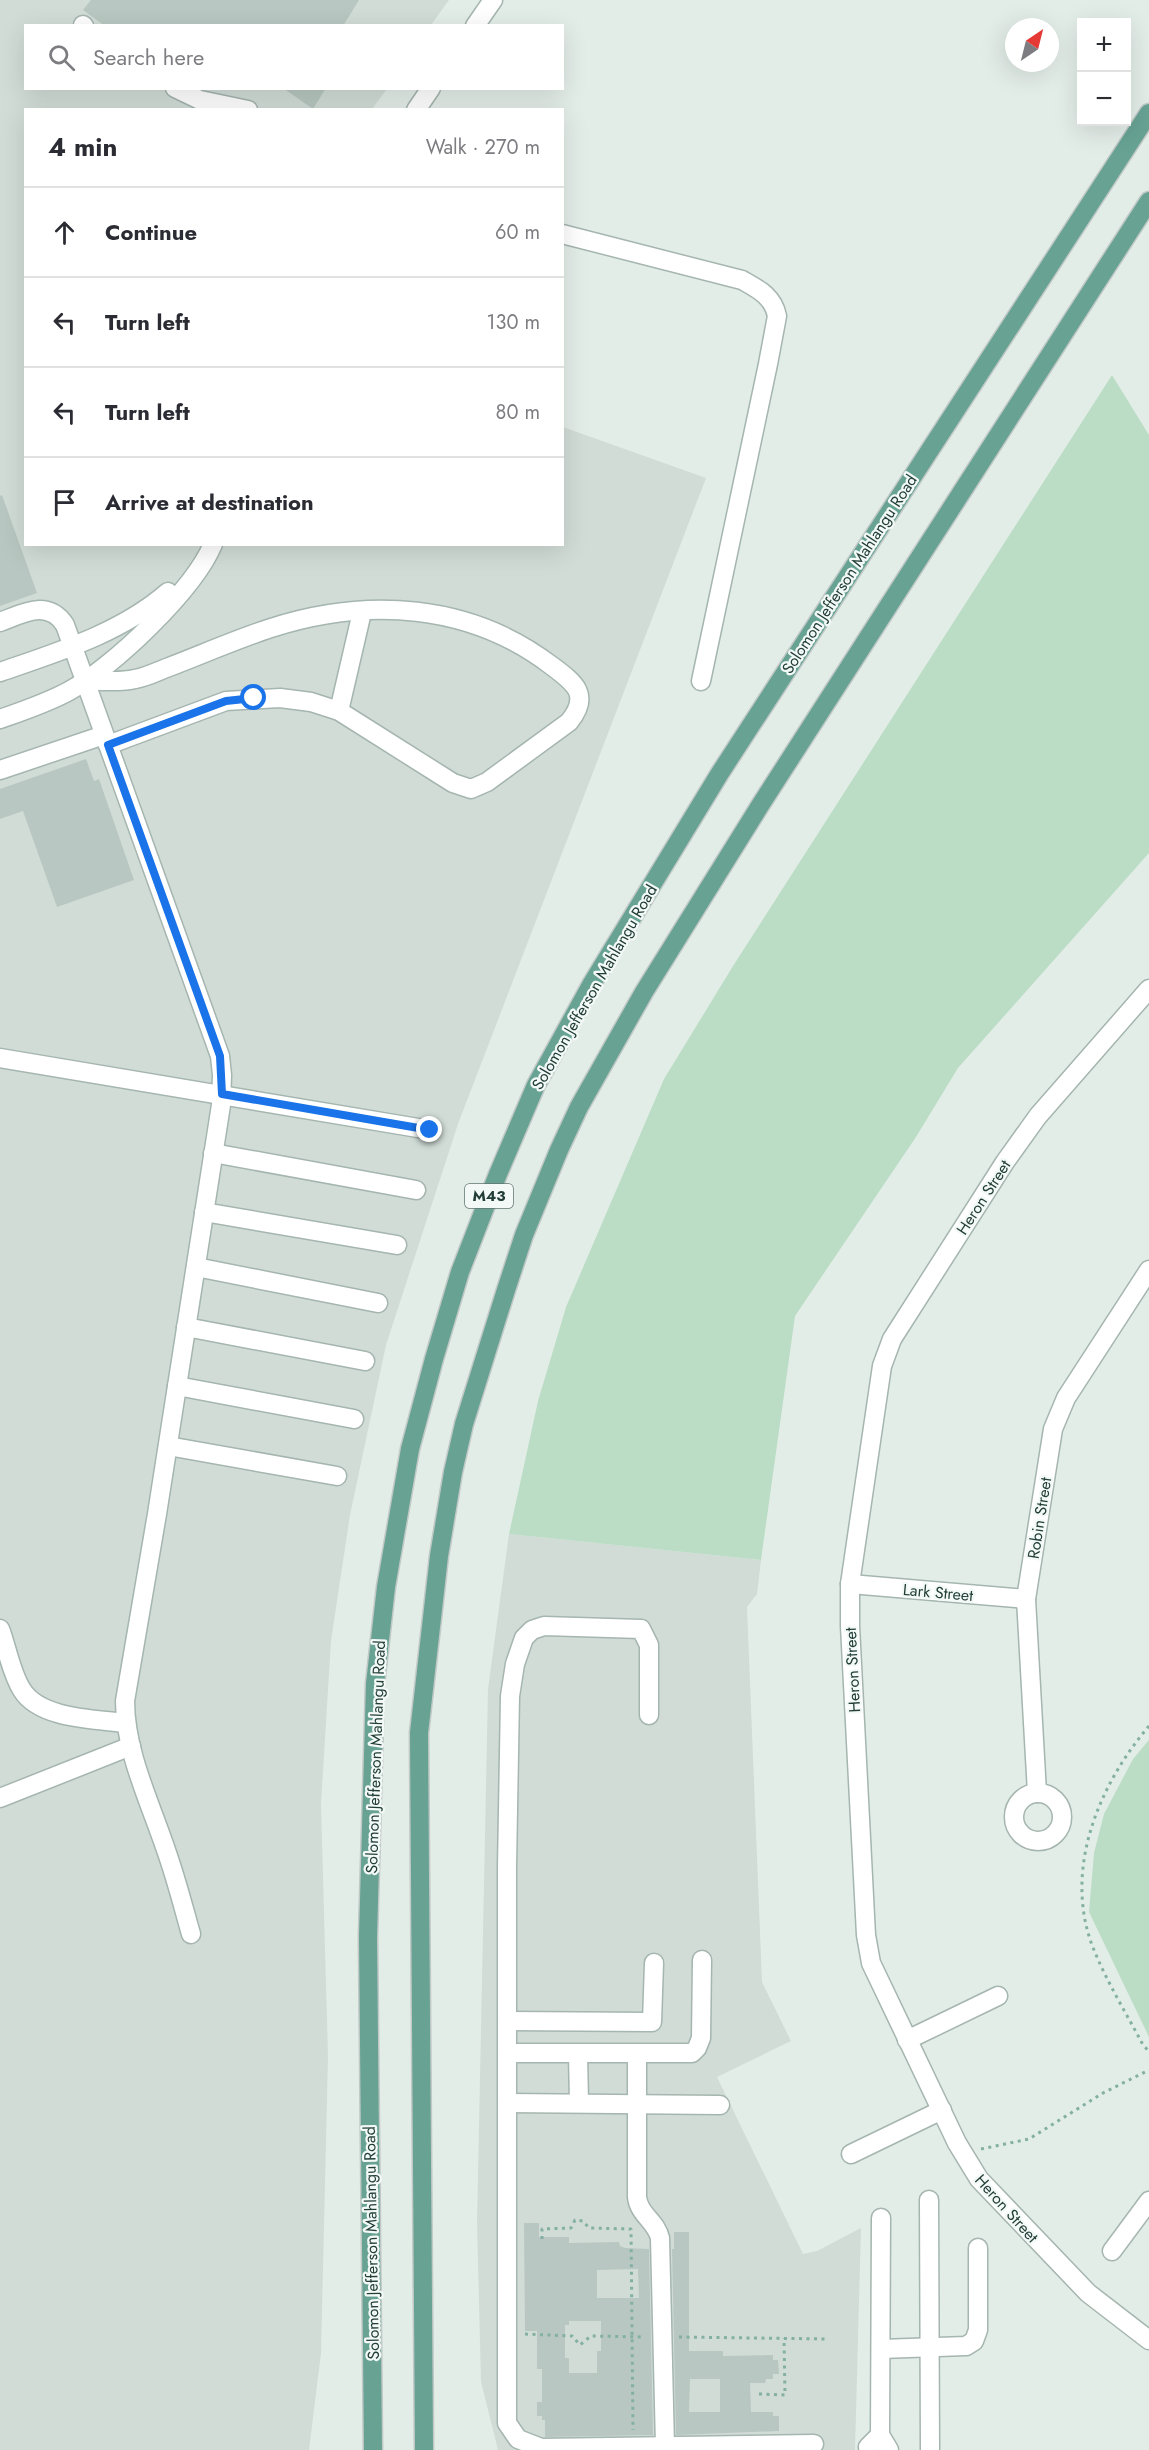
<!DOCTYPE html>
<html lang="en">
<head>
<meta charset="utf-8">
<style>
	:root { --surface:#fff; --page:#f7f7f7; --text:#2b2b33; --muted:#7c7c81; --line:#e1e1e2 }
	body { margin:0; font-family:Jost,sans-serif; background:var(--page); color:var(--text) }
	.controls { position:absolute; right:18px; top:18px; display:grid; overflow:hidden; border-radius:0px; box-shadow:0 6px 24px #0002 }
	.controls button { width:54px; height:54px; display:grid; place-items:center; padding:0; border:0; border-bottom:2px solid var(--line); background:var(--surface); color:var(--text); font:30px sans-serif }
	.compass { position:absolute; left:1005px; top:18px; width:54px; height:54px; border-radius:50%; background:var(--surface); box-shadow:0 6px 24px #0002; rotate:35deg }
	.stop { position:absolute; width:18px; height:18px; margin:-14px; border:4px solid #1a73e8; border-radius:50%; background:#fff }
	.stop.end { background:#1a73e8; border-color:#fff; box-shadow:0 2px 6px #0008 }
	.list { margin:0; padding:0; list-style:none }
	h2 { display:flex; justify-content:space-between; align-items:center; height:78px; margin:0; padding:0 24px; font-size:26px }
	h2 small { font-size:20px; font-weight:400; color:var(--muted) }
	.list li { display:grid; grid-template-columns:39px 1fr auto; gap:18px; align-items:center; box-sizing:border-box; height:90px; padding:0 24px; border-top:2px solid var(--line) }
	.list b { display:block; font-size:22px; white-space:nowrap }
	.list em { font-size:20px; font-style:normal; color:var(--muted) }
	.icon { flex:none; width:33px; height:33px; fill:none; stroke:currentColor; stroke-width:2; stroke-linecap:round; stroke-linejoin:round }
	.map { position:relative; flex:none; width:1149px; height:2450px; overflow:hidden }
	.search { position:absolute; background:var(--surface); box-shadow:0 6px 24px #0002; left:24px; top:24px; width:540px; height:66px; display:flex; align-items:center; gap:15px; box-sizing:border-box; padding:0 21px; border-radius:0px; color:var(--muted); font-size:22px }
	.panel { position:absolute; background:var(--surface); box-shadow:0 6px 24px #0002; left:24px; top:108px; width:540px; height:438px; border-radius:0px }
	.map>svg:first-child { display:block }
	.built { fill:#d1dcd7 }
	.green { fill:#bcddc5 }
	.building { fill:#b8c7c1; fill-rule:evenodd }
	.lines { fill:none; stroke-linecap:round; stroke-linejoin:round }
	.minor-casing { stroke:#a5b5af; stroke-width:21 }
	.major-casing { stroke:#c1c9c7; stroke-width:21 }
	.path { stroke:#83b0a2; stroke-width:3; stroke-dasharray:3 4.5; stroke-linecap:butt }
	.minor { stroke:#fff; stroke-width:18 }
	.major { stroke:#67a293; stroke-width:18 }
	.route { stroke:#1a73e8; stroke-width:8 }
	.labels { text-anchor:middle; stroke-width:4.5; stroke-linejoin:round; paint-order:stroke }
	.shield { fill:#f3f9f6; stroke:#617670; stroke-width:1.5 }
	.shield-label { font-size:15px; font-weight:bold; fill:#223e37 }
	.street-label { font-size:16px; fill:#223e37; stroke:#f3f9f6 }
</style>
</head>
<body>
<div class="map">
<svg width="1149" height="2450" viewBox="0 0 1149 2450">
	<rect width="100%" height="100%" fill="#e3ede8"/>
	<g class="built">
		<path d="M0,0H449L431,25L26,26V88L387,89L372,109L26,110V544H562L563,427L706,478L458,1124L386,1345L350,1515L331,1641L321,1804L328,2057L321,2353L309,2450H0Z"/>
		<path d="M509,1534L761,1560L757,1594L747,1607L762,1982L791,2041L717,2077L803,2254L817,2251L861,2228L855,2450H498L481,2382L477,2223L488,1689Z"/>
	</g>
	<g class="green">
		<path d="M1112,375L1149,435V853L958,1068L916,1137L795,1316L761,1560L509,1534L538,1401L566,1307L664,1079L733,966Z"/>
		<path d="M1149,1740V2037L1089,1912L1094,1853L1104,1814L1133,1759Z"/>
	</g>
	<g class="building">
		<path d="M91,0H359L343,26H105L83,10Z"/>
		<path d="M283,88H326L313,109Z"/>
		<path d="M2,495L37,593L0,606V496Z"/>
		<path d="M86,759L94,781L99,779L134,880L57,907L23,811L0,819V789Z"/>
		<path d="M524,2223H539V2237H569V2243L619,2242L620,2246L625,2248L649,2249L653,2435L545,2437V2420H542V2416H537V2402H542V2369H537V2331H525ZM638,2269L639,2298H597V2270ZM569,2321H601V2351H597V2373H569V2358H565V2325H569Z"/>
		<path d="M674,2232H689V2351H723V2356L773,2355V2360H778L779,2374H773V2379H766L765,2383H750L751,2412H773V2416H779V2431L676,2435L672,2249H674ZM690,2379H720V2412H689Z"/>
	</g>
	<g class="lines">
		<defs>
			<g id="minor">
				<path d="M83,25L84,26"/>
				<path d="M475,26L493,0"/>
				<path d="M175,88L200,100L248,110"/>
				<path d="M416,110L431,88"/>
				<path d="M562,234L742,280C758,289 773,296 777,316L768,364L701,681"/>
				<path d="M0,622C24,613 48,599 65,625L220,1056L222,1075L221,1105L157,1514L125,1701C125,1752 150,1802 166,1850C176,1878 183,1906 191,1934"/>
				<path d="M0,672C58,652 121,633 168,592"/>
				<path d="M85,681C101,680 120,683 135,679C147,677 158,671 169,667C203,654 237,639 271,628C367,597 470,603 552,666C575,683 591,695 569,722L487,782L471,789L453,783L339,711L311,702L280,698L226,701L108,745"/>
				<path d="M339,711L362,612"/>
				<path d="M0,719C23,711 47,703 69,691C112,668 194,590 213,544"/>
				<path d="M0,770L104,735"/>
				<path d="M1149,989L1038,1116L1005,1162L892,1339L882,1366L850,1584V1626L866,1935L871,1963L957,2143L979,2179L1088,2293L1149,2340"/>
				<path d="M0,1058L430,1130"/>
				<path d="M213,1153L416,1190"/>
				<path d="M204,1212L397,1245"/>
				<path d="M196,1267L378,1303"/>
				<path d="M186,1327L365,1361"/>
				<path d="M177,1386L354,1419"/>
				<path d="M168,1446L337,1476"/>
				<path d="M850,1584L1026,1599"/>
				<path d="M0,1629C7,1647 11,1673 22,1690C40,1719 94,1719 125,1723"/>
				<path d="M649,1715V1645L641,1629L544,1626L532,1630L524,1638L515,1664L510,1696L507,1867V2423L518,2439L541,2448L814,2444"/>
				<path d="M1037,1793L1026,1599L1053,1429L1066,1398L1149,1270"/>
				<circle cx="1038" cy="1817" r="24"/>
				<path d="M0,1798L131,1746"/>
				<path d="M508,2021L652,2022L654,1963"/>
				<path d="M907,2040L998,1996"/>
				<path d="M508,2053H692L697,2048L701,2038L702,1960"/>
				<path d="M578,2054L579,2103"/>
				<path d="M637,2054V2197C639,2215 656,2221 660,2238L665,2446"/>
				<path d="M508,2103L720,2105"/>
				<path d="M851,2154L942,2110"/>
				<path d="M929,2200L930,2450"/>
				<path d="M881,2218L880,2435L889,2450"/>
				<path d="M1112,2251L1149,2201"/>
				<path d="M881,2349L966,2346L974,2341L978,2330V2248"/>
				<path d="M869,2450L868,2447L880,2435"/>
			</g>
			<g id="major">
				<path d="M373,2450L368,1937L375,1684L386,1587L410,1449L434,1359L460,1272L498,1174L536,1085L591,985L720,773L1149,113"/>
				<path d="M424,2450L419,1733L439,1556L453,1472L464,1424L506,1290L524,1235L559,1150L579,1107L644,992L761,804L1149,201"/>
			</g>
		</defs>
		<use href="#minor" class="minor-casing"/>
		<use href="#major" class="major-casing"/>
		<g class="path">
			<path d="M1149,1726C1098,1786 1062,1872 1094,1950C1107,1982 1126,2013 1142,2043L1149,2052"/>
			<path d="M981,2149L1029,2139L1103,2093L1149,2070"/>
			<path d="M542,2239V2229L571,2228L575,2220L583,2221L589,2228L631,2229L633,2430"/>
			<path d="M525,2334L572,2336L580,2345L591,2336L645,2337"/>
			<path d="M679,2337L828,2339"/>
			<path d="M759,2394L785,2395L784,2338"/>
		</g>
		<use href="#minor" class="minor"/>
		<use href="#major" class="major"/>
	</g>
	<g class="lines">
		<path class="route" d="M254,698L226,701L108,745L220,1056L222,1094L430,1130"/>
	</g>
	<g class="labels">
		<rect class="shield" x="465" y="1184" width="48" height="24" rx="4.5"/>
		<g class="shield-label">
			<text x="489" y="1201">M43</text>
		</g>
		<g class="street-label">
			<text transform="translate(849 574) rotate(-57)" y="6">Solomon Jefferson Mahlangu Road</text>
			<text transform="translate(594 987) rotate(-60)" y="6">Solomon Jefferson Mahlangu Road</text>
			<text transform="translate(983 1197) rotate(-57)" y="6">Heron Street</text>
			<text transform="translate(1039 1518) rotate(-81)" y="6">Robin Street</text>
			<text transform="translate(938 1592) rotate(5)" y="6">Lark Street</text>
			<text transform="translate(852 1670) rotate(-93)" y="6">Heron Street</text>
			<text transform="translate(375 1757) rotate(-88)" y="6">Solomon Jefferson Mahlangu Road</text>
			<text transform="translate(1007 2208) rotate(48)" y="6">Heron Street</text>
			<text transform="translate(371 2243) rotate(-91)" y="6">Solomon Jefferson Mahlangu Road</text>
		</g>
	</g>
</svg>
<div class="controls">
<button>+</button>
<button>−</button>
</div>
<svg class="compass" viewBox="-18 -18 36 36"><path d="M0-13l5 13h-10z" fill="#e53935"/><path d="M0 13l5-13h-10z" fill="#7c7c81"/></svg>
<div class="stop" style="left:254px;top:698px"></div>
<div class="stop end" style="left:430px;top:1130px"></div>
<div class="search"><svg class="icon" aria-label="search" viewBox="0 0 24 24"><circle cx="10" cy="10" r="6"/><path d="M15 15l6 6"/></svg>Search here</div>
<section class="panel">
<h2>4 min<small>Walk · 270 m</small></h2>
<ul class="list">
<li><svg class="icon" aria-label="ahead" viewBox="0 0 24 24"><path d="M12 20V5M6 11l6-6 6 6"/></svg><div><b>Continue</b></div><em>60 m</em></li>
<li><svg class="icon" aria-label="left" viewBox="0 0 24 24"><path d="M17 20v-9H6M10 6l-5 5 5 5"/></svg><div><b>Turn left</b></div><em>130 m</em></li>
<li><svg class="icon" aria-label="left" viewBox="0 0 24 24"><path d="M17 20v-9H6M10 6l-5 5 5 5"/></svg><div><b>Turn left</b></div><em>80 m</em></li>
<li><svg class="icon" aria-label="arrive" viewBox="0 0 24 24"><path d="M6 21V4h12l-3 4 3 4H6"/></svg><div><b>Arrive at destination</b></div></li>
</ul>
</section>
</div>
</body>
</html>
